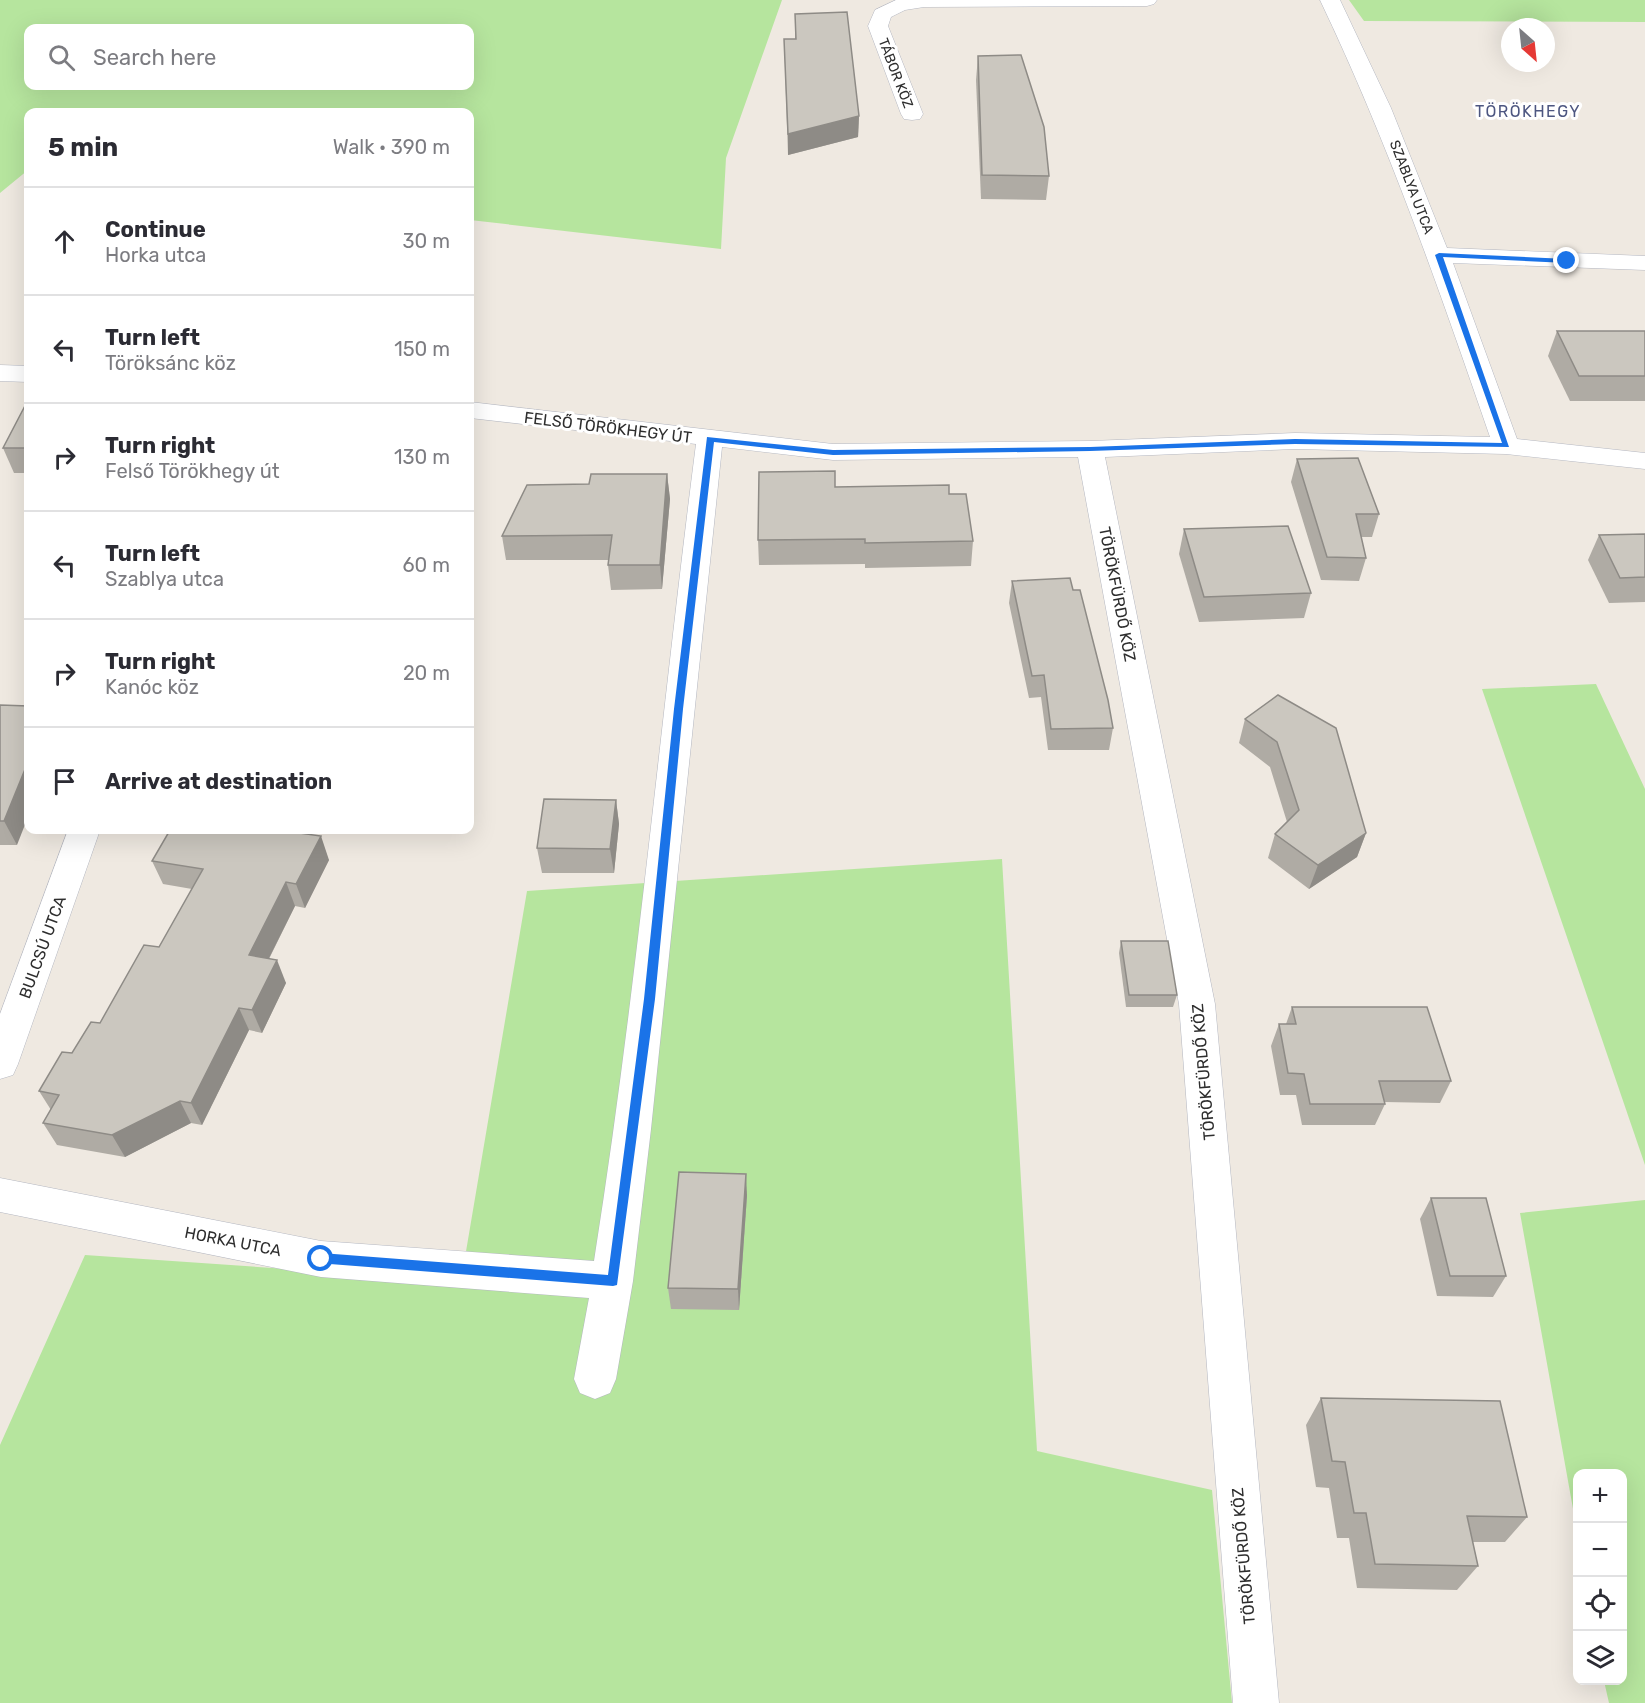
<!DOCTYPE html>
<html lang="en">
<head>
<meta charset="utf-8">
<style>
	:root { --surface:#fff; --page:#f7f7f7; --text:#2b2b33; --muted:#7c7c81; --line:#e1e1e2 }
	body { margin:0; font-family:Rubik,sans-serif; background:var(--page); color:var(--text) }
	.controls { position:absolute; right:18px; bottom:18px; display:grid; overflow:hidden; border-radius:12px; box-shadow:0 6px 24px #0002 }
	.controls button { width:54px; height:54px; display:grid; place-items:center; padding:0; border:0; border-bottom:2px solid var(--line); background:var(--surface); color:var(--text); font:30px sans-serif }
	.compass { position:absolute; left:1501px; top:18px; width:54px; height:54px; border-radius:50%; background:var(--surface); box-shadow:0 6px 24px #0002; rotate:153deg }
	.stop { position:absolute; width:18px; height:18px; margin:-14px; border:4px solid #1a73e8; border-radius:50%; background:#fff }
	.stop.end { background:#1a73e8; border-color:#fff; box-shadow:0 2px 6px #0008 }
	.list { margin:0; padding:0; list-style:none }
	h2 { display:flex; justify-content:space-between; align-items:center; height:78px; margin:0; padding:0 24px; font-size:26px }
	h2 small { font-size:20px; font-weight:400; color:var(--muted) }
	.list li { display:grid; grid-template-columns:39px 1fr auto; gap:18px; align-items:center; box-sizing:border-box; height:108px; padding:0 24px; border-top:2px solid var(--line) }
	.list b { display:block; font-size:22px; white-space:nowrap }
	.list p { margin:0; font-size:20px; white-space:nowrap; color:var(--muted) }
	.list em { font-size:20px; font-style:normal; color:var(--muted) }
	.icon { flex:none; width:33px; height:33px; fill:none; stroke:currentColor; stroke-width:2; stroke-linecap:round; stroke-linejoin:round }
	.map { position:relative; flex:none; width:1645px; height:1703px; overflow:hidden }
	.search { position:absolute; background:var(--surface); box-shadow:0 6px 24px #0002; left:24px; top:24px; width:450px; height:66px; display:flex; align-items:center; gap:15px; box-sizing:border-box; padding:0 21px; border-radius:12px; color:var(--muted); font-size:22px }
	.panel { position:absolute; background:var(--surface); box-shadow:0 6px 24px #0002; left:24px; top:108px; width:450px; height:726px; border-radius:12px }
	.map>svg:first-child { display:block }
	.green { fill:#b6e59e; fill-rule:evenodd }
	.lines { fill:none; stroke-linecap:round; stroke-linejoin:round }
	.minor-casing { stroke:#b4b7c1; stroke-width:1 }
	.minor { fill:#fff; fill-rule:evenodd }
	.wall { fill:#afaba4 }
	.shaded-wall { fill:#8e8b86 }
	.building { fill:#cbc7bf; stroke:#8e8b86; stroke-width:1.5 }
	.route { fill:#1a73e8 }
	.labels { text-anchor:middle; stroke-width:6; stroke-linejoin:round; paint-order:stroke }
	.far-street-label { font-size:14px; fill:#2e2e2e; stroke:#fff }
	.far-quarter-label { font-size:16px; letter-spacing:1.5px; fill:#4d5680; stroke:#fff }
	.street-label { font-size:16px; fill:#2e2e2e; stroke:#fff }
</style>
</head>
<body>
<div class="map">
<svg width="1645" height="1703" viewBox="0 0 1645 1703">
	<rect width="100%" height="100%" fill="#efe9e1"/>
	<g class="green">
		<path d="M0,0H782L726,158L721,249L470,220V112H28V170L0,193ZM470,28V86H28V28Z"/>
		<path d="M1349,0H1645V22L1364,21Z"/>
		<path d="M1596,684L1645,789V1165L1482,689Z"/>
		<path d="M1002,859L1037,1451L1212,1490L1232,1703H0V1445L85,1255L461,1281L527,891Z"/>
		<path d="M1645,1200V1703H1609L1604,1681L1622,1680V1474H1578L1577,1531L1520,1213Z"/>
	</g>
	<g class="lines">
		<defs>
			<g id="minor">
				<path d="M896,0H1157L1154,4L1147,6L924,7L905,10L891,17L888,26L923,114L920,119L912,120L904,119L901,114L868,26L875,10Z"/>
				<path d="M1320,0H1340L1391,108L1447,248L1645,256V270L1453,263L1517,439L1645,453V469L1506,454L1295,449L1105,457L1215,1004L1279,1703H1233L1179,1004L1078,457L833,460L722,447L651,1129L633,1281L616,1379L610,1393L595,1399L580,1393L574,1379L589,1298L321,1277L0,1212V1178L321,1241L594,1261C637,990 661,716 696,444L470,418V402L833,444L1090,441L1295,433L1490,437C1439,289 1388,142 1320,0Z"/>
				<path d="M0,365L28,366V382L0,381Z"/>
				<path d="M68,830H100L18,1064L13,1075L0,1079V1014Z"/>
			</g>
		</defs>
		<use href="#minor" class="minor-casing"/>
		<use href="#minor" class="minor"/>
	</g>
	<g class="wall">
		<path d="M795,14L859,116L858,137L788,155L784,39H795Z"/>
		<path d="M978,56L1049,176L1046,200L981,199L976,80Z"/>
		<path d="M1557,331H1645V401H1570L1548,356Z"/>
		<path d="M28,400V473H14L3,448Z"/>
		<path d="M1297,459L1379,514L1372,537H1361L1366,558L1359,581L1321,580L1291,482Z"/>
		<path d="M667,474L670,499L662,589L611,590L608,565L609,560H506L502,536L589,484Z"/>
		<path d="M835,487L949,494L973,541L971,566L865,568V564L759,565L758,540Z"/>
		<path d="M1184,529L1311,593L1304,618L1199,622L1179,554Z"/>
		<path d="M1645,534V602L1609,603L1588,560L1599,535Z"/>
		<path d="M1012,581L1073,590L1113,728L1109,750H1048L1041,697L1029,698L1009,603Z"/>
		<path d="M1278,695L1366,833L1357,857L1309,889L1268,858L1275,834L1287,822L1270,767L1239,743L1245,719Z"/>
		<path d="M0,705L17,845H0Z"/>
		<path d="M616,800L619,824L614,873H542L537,848Z"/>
		<path d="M292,832L329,860L305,908L295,906L269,959L286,983L262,1033L249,1030L202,1125L191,1123L125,1157L57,1145L43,1123L51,1110L39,1091L100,1023L159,947L192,889L163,884L152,861Z"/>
		<path d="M1121,941L1177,995L1173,1007H1126L1119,953Z"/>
		<path d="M1292,1007L1451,1081L1440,1103L1384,1102L1385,1104L1375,1125H1302L1296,1095H1280L1271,1046L1279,1024H1286Z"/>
		<path d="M747,1195L739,1310L671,1309L668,1288Z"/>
		<path d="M1431,1198L1506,1276L1493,1297L1437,1296L1420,1219Z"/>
		<path d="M1321,1398L1527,1517L1505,1542H1473L1478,1566L1457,1590L1357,1588L1349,1538H1337L1329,1488L1316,1487L1306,1425Z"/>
	</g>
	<g class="shaded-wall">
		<path d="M859,116L858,137L788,155V134Z"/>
		<path d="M470,265L473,286L470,299Z"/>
		<path d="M667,474L670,499L662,589L660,565Z"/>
		<path d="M28,762V817L17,845L4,821Z"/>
		<path d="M616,800L619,824L614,873L610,849Z"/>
		<path d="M1366,833L1357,857L1309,889L1318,865Z"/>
		<path d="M321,836L329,860L305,908L296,884Z"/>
		<path d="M286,882L295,906L259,978L249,955Z"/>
		<path d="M277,960L286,983L262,1033L252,1010Z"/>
		<path d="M239,1008L249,1030L202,1125L191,1103Z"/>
		<path d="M180,1101L191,1123L125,1157L112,1135Z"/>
		<path d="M746,1174L747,1195L739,1310L738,1289Z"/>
	</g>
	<g class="building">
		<path d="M847,12L859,116L788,134L784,39H796L795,14Z"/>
		<path d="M1021,55L1044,127L1049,176L982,175L978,56Z"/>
		<path d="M1557,331H1645V376H1579Z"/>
		<path d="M28,400V448H3Z"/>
		<path d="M1358,458L1379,514H1356L1366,558L1327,557L1297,459Z"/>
		<path d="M835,471V487L949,485V494H966L973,541L865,543V539L758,540L759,472Z"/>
		<path d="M591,474H667L660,565H608L612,535L502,536L527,485L589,484Z"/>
		<path d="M1288,526L1311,593L1204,597L1184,529Z"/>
		<path d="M1645,534V577L1620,578L1599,535Z"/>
		<path d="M1070,578L1073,590H1080L1108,700L1113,728L1051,729L1044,675L1032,676L1012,581Z"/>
		<path d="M1278,695L1336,728L1366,833L1318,865L1275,834L1299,810L1277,742L1245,719Z"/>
		<path d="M0,705L28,706V762L4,821H0Z"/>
		<path d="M544,799L616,800L610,849L537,848Z"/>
		<path d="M170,830H278L321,836L296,884L286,882L249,955L277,960L252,1010L239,1008L191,1103L180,1101L112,1135L43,1123L59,1095L39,1091L62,1052L72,1053L91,1022L100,1023L144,945L159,947L203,869L152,861Z"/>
		<path d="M1121,941H1168L1177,995H1129Z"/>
		<path d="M1292,1007H1427L1451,1081H1379L1385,1104H1310L1304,1074L1288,1073L1279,1024H1296Z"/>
		<path d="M679,1172L746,1174L738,1289L668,1288Z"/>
		<path d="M1431,1198H1486L1506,1276H1450Z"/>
		<path d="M1321,1398L1500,1401L1527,1517L1467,1516L1478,1566L1375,1564L1366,1513H1354L1345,1462L1332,1461Z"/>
	</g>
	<path class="route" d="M1439,253L1567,259L1571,261L1567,263L1443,257L1509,447L1295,444L1090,451L833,455L714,442L683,709L655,999L617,1285L613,1286L317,1263L315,1259L321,1253L608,1275L644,999L674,709L707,437L833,450L1090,447L1295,439L1502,443L1435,255Z"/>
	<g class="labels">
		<g class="far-street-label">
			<text transform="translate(896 73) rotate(69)" y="5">TÁBOR KÖZ</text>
			<text transform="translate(1412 187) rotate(69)" y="5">SZABLYA UTCA</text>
		</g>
		<g class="far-quarter-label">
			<text x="1528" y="117">TÖRÖKHEGY</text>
		</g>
		<g class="street-label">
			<text transform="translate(608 427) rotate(7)" y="6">FELSŐ TÖRÖKHEGY ÚT</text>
			<text transform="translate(1118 594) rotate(79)" y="6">TÖRÖKFÜRDŐ KÖZ</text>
			<text transform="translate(42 947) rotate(-70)" y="6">BULCSÚ UTCA</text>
			<text transform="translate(1203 1072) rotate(-95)" y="6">TÖRÖKFÜRDŐ KÖZ</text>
			<text transform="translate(233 1241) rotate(11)" y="6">HORKA UTCA</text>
			<text transform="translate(1243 1556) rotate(-95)" y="6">TÖRÖKFÜRDŐ KÖZ</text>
		</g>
	</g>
</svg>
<div class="controls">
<button>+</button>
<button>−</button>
<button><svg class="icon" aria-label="locate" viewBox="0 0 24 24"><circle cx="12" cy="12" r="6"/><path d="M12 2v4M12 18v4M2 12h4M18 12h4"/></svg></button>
<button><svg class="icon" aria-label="layers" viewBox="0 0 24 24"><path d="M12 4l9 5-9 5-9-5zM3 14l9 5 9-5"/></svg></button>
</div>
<svg class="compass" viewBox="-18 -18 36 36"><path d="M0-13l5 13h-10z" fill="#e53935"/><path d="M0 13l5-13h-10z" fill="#7c7c81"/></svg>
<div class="stop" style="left:321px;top:1259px"></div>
<div class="stop end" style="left:1567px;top:261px"></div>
<div class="search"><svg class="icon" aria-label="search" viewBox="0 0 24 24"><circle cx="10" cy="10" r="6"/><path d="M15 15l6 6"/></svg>Search here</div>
<section class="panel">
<h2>5 min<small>Walk · 390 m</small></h2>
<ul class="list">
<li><svg class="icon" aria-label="ahead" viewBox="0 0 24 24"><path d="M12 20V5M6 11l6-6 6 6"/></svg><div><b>Continue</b><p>Horka utca</p></div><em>30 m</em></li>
<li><svg class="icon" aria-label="left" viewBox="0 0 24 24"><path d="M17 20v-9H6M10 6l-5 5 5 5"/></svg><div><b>Turn left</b><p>Töröksánc köz</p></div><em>150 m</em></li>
<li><svg class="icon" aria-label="right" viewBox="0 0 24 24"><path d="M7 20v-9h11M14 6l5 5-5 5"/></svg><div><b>Turn right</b><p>Felső Törökhegy út</p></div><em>130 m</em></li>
<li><svg class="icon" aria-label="left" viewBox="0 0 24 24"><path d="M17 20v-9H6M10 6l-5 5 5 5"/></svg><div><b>Turn left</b><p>Szablya utca</p></div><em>60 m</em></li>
<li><svg class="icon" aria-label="right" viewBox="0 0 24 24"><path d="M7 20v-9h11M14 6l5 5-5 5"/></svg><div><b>Turn right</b><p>Kanóc köz</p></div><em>20 m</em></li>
<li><svg class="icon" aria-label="arrive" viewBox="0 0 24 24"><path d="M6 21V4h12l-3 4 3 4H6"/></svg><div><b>Arrive at destination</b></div></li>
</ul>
</section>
</div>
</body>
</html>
